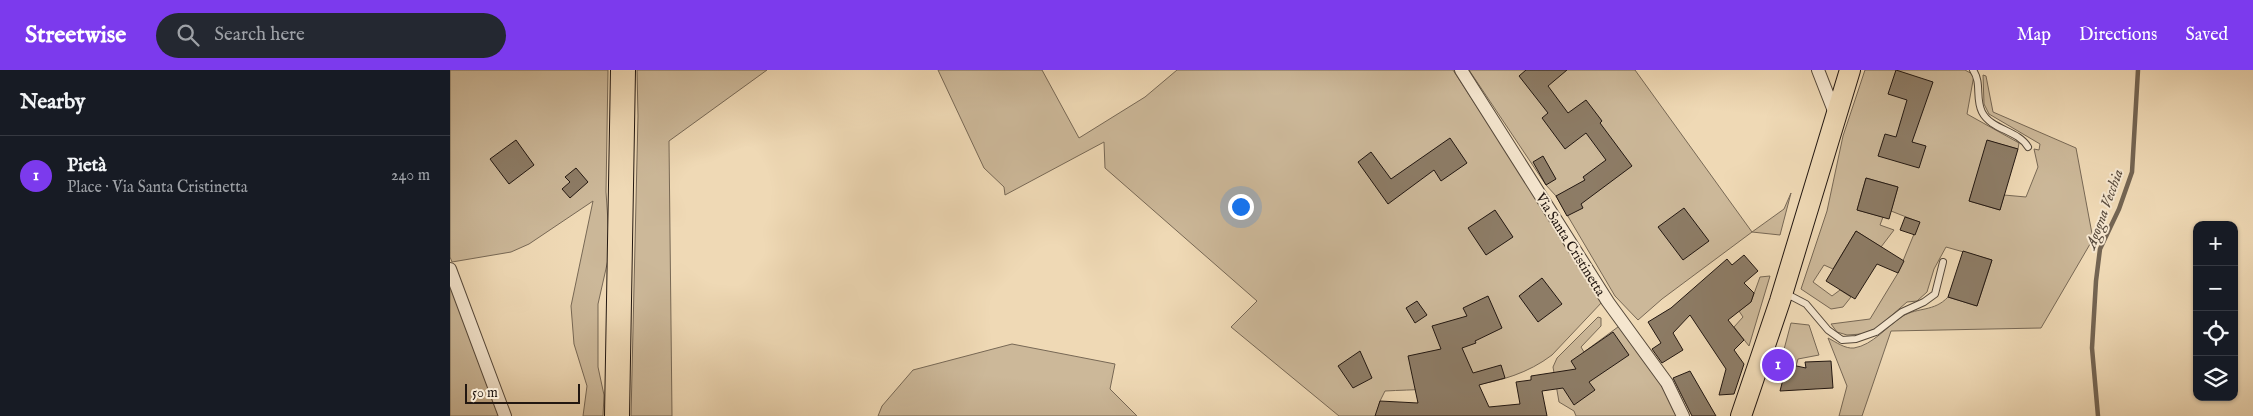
<!DOCTYPE html>
<html lang="en">
<head>
<meta charset="utf-8">
<style>
	:root { --surface:#171b24; --page:#242831; --text:#f1f3f6; --muted:#9ea1a6; --line:#363941; --accent:#7c3aed }
	body { margin:0; font-family:"IM FELL English",serif; background:var(--page); color:var(--text) }
	.controls { position:absolute; right:15px; bottom:15px; display:grid; overflow:hidden; border-radius:10px; box-shadow:0 1px 4px #0004 }
	.controls button { width:45px; height:45px; display:grid; place-items:center; padding:0; border:0; border-bottom:1px solid var(--line); background:var(--surface); color:var(--text); font:25px sans-serif }
	.scale { position:absolute; left:15px; bottom:12px; width:115px; box-sizing:border-box; padding-left:5px; border:2px solid #221711; border-top:0; font-size:14px; line-height:18px; white-space:nowrap; color:#221711; -webkit-text-stroke:4px #f5e6cf; paint-order:stroke }
	.you { position:absolute; left:790px; top:136px; width:18px; height:18px; margin:-12px; border:4px solid #fff; border-radius:50%; background:#1a73e8; box-shadow:0 0 0 8px #1a73e833 }
	.badge { display:grid; place-items:center; width:32px; height:32px; border-radius:50%; background:var(--accent); color:#fff; font-size:16px; font-weight:700 }
	.pin { position:absolute; translate:-50% -50%; border:2px solid #fff; box-shadow:0 1px 5px #0006 }
	.list { margin:0; padding:0; list-style:none }
	h2 { display:flex; justify-content:space-between; align-items:center; height:65px; margin:0; padding:0 20px; font-size:21px }
	h2 small { font-size:16px; font-weight:400; color:var(--muted) }
	.list li { display:grid; grid-template-columns:32px 1fr auto; gap:15px; align-items:center; box-sizing:border-box; height:80px; padding:0 20px; border-top:1px solid var(--line) }
	.list b { display:block; font-size:19px; white-space:nowrap }
	.list p { margin:0; font-size:16px; white-space:nowrap; color:var(--muted) }
	.list em { font-size:16px; font-style:normal; color:var(--muted) }
	.icon { flex:none; width:28px; height:28px; fill:none; stroke:currentColor; stroke-width:2; stroke-linecap:round; stroke-linejoin:round }
	.map { position:relative; flex:none; width:1803px; height:346px; overflow:hidden }
	header { display:flex; align-items:center; gap:30px; box-sizing:border-box; height:70px; padding:0 25px; background:var(--accent); color:#fff }
	header strong { font-size:24px }
	nav { display:flex; gap:28px; margin-inline-start:auto; font-size:18px }
	.search { width:350px; height:45px; background:var(--page); display:flex; align-items:center; gap:12px; box-sizing:border-box; padding:0 18px; border-radius:28px; color:var(--muted); font-size:19px }
	main { display:flex }
	aside { flex:1; background:var(--surface) }
	.map>svg:first-child { display:block }
	.green { fill:#ccb899; stroke:#776855 }
	.lines { fill:none; stroke-linecap:round; stroke-linejoin:round }
	.stream { stroke:#736452; stroke-width:4.5 }
	.building { fill:#8d7c66; stroke:#221711 }
	.lane-casing { stroke:#55483a; stroke-width:8 }
	.street-casing { stroke:#55483a; stroke-width:14 }
	.primary-casing { stroke:#221711; stroke-width:22 }
	.highway-casing { stroke:#221711; stroke-width:26 }
	.lane { stroke:#f5e6cf; stroke-width:6 }
	.street { stroke:#f5e6cf; stroke-width:12 }
	.primary { stroke:#efd9b5; stroke-width:20 }
	.highway { stroke:#efd9b5; stroke-width:24 }
	.labels { text-anchor:middle; stroke-width:4; stroke-linejoin:round; paint-order:stroke }
	.street-label { font-size:14px; fill:#221711; stroke:#f5e6cf }
	.water-label { font-size:15px; font-style:italic; fill:#584a3c; stroke:#f5e6cf }
</style>
</head>
<body>
<header>
<strong>Streetwise</strong>
<div class="search"><svg class="icon" aria-label="search" viewBox="0 0 24 24"><circle cx="10" cy="10" r="6"/><path d="M15 15l6 6"/></svg>Search here</div>
<nav><a>Map</a><a>Directions</a><a>Saved</a></nav>
</header>
<main>
<aside>
<h2>Nearby<small></small></h2>
<ul class="list">
<li><span class="badge">1</span><div><b>Pietà</b><p>Place · Via Santa Cristinetta</p></div><em>240 m</em></li>
</ul>
</aside>
<div class="map">
<svg width="1803" height="346" viewBox="0 0 1803 346">
	<rect width="100%" height="100%" fill="#efd9b5"/>
	<filter id="stains"><feTurbulence type="fractalNoise" baseFrequency=".004" numOctaves="4"/><feColorMatrix values="0 0 0 0 .2 0 0 0 0 .09 0 0 0 0 .02 0 0 0 .5 -.17"/></filter>
	<radialGradient id="worn" r=".72"><stop offset=".6" stop-color="#630" stop-opacity="0"/><stop offset="1" stop-color="#630" stop-opacity=".3"/></radialGradient>
	<g class="green">
		<path d="M0,0H158L156,122L160,181L148,234V297L154,325L153,346H133L137,316L124,274L121,236L143,131L79,174L61,182L2,192L0,187Z"/>
		<path d="M187,0H317L219,71L222,346H181L188,46Z"/>
		<path d="M488,0H592L629,68L695,27L727,0H1003L1153,231L1102,285C1055,321 991,318 935,321L930,331L926,346H889L781,257L807,231L655,98L654,72L555,125L554,117L534,98Z"/>
		<path d="M1019,0H1185L1302,162L1334,139L1341,123L1330,165L1302,162L1212,229L1188,250L1165,226L1106,126L1096,115Z"/>
		<path d="M1415,0H1515L1524,5L1517,44L1569,73L1568,79L1539,71L1519,131L1550,140L1554,125L1576,127L1588,97L1584,79L1589,80L1590,74L1539,44L1534,34L1533,5L1536,6L1543,42L1626,78L1643,169L1591,258L1441,261L1412,346H1389L1397,316L1378,268C1386,272 1395,279 1404,278C1423,275 1437,256 1453,246C1468,237 1484,242 1498,227L1527,236L1542,190L1496,177L1484,199L1477,222L1467,231L1457,232L1427,258L1412,264L1397,265L1387,262L1381,254L1420,249L1448,203L1469,152L1441,141L1448,117L1416,108L1407,140L1433,147L1430,155L1444,160L1431,177L1406,161L1383,199L1374,195L1363,212L1382,226L1390,220L1401,227L1393,237L1381,239L1351,219L1377,141L1393,66Z"/>
		<path d="M1320,206L1299,276L1284,257L1293,247L1289,241L1301,232L1310,207Z"/>
		<path d="M0,212L51,346H0Z"/>
		<path d="M1148,247L1151,248V256L1131,277L1134,282L1172,254L1206,305L1228,346H1126L1124,341L1109,332L1103,297L1107,288Z"/>
		<path d="M1341,253L1359,255L1369,285L1348,289L1346,296L1337,294L1332,287Z"/>
		<path d="M562,274L665,294L660,319L687,346H428L432,336L463,300Z"/>
	</g>
	<g class="lines">
		<path class="stream" d="M1648,346L1642,278L1646,211L1650,179L1669,139L1682,102L1688,0"/>
	</g>
	<g class="building">
		<path d="M1076,0H1117L1098,16L1118,43L1136,30L1152,51L1150,53L1182,96L1131,134L1133,138L1117,146L1106,126L1135,110L1133,107L1156,90L1136,63L1115,79L1092,48L1098,43L1069,6Z"/>
		<path d="M1446,0L1483,12L1462,72L1476,76L1469,98L1428,86L1435,64L1446,67L1457,30L1438,24Z"/>
		<path d="M1000,68L1017,93L991,111L984,100L938,134L908,92L921,82L941,109Z"/>
		<path d="M66,70L84,95L59,114L40,89Z"/>
		<path d="M1537,70L1568,79L1550,140L1519,131Z"/>
		<path d="M1093,86L1106,109L1096,115L1083,92Z"/>
		<path d="M126,98L138,112L120,128L112,119L120,112L115,107Z"/>
		<path d="M1416,108L1448,117L1439,149L1407,140Z"/>
		<path d="M1234,138L1259,171L1233,190L1208,157Z"/>
		<path d="M1045,140L1063,167L1036,185L1018,158Z"/>
		<path d="M1455,147L1470,152L1465,165L1450,160Z"/>
		<path d="M1406,161L1454,191L1448,203L1427,194L1405,229L1376,211Z"/>
		<path d="M1513,181L1542,190L1527,236L1498,227Z"/>
		<path d="M1294,185L1308,201L1294,213L1304,223L1301,232L1278,250L1294,270L1284,280L1294,294L1284,324L1269,325L1276,299L1240,245L1223,263L1233,280L1212,293L1202,279L1211,273L1198,252L1221,238L1277,189L1282,195Z"/>
		<path d="M1092,208L1112,234L1088,252L1069,226Z"/>
		<path d="M1038,226L1052,258L1025,271L1026,273L1012,278L1023,303L1051,295L1055,308L1029,315L1039,337L1070,334L1066,312L1081,310V306L1126,299L1121,291L1163,262L1179,285L1139,312L1145,320L1124,335L1113,318L1092,321L1097,346H925L930,331L968,333L958,286L991,279L982,256L1017,246L1013,238Z"/>
		<path d="M967,231L977,245L965,253L956,238Z"/>
		<path d="M910,281L922,308L903,318L888,296Z"/>
		<path d="M1381,291L1383,318L1330,321L1337,294L1356,298L1355,292Z"/>
		<path d="M1240,301L1266,346H1242L1223,308Z"/>
	</g>
	<g class="lines">
		<defs>
			<g id="lane">
				<path d="M1523,0C1532,13 1525,28 1532,42C1541,60 1568,60 1578,77"/>
				<path d="M1335,223L1356,234L1378,260L1392,270L1406,269L1426,262L1452,242L1474,232L1485,224L1493,192"/>
			</g>
			<g id="street">
				<path d="M1011,0L1158,232L1217,313L1233,346"/>
				<path d="M1368,0L1386,46"/>
				<path d="M0,199L55,346"/>
			</g>
			<path id="primary" d="M1291,346L1330,231L1400,0"/>
			<path id="highway" d="M167,346L173,0"/>
		</defs>
		<use href="#lane" class="lane-casing"/>
		<use href="#street" class="street-casing"/>
		<use href="#primary" class="primary-casing"/>
		<use href="#highway" class="highway-casing"/>
		<use href="#lane" class="lane"/>
		<use href="#street" class="street"/>
		<use href="#primary" class="primary"/>
		<use href="#highway" class="highway"/>
	</g>
	<g class="labels">
		<g class="street-label">
			<text transform="translate(1121 174) rotate(58)" y="5">Via Santa Cristinetta</text>
		</g>
		<g class="water-label">
			<text transform="translate(1654 139) rotate(-70)" y="5">Agogna Vecchia</text>
		</g>
	</g>
	<rect width="100%" height="100%" filter="url(#stains)"/>
	<rect width="100%" height="100%" fill="url(#worn)"/>
</svg>
<div class="controls">
<button>+</button>
<button>−</button>
<button><svg class="icon" aria-label="locate" viewBox="0 0 24 24"><circle cx="12" cy="12" r="6"/><path d="M12 2v4M12 18v4M2 12h4M18 12h4"/></svg></button>
<button><svg class="icon" aria-label="layers" viewBox="0 0 24 24"><path d="M12 4l9 5-9 5-9-5zM3 14l9 5 9-5"/></svg></button>
</div>
<div class="scale">50 m</div>
<div class="you"></div>
<div class="pin badge" style="left:1328px;top:295px">1</div>
</div>
</main>
</body>
</html>
